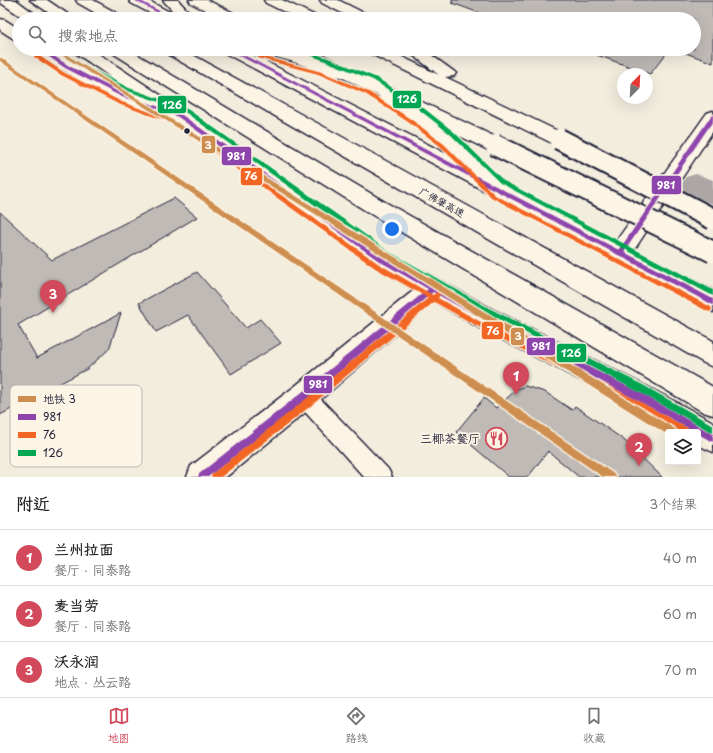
<!DOCTYPE html>
<html lang="zh">
<head>
<meta charset="utf-8">
<style>
	:root { --surface:#fff; --page:#f2f2f2; --text:#222; --muted:#767676; --line:#e0e0e0; --accent:#d1495b }
	body { margin:0; font-family:"Playpen Sans","LXGW WenKai TC",sans-serif; background:var(--page); color:var(--text) }
	.controls { position:absolute; right:12px; bottom:12px; display:grid; overflow:hidden; border-radius:4px; box-shadow:0 4px 16px #0002 }
	.controls button { width:36px; height:36px; display:grid; place-items:center; padding:0; border:0; border-bottom:1px solid var(--line); background:var(--surface); color:var(--text); font:20px sans-serif }
	.compass { position:absolute; left:617px; top:68px; width:36px; height:36px; border-radius:50%; background:var(--surface); box-shadow:0 4px 16px #0002; rotate:24deg }
	.you { position:absolute; left:392px; top:229px; width:14px; height:14px; margin:-10px; border:3px solid #fff; border-radius:50%; background:#1a73e8; box-shadow:0 0 0 6px #1a73e833 }
	.badge { display:grid; place-items:center; width:26px; height:26px; border-radius:50%; background:var(--accent); color:#fff; font-size:13px; font-weight:700 }
	.pin { position:absolute; translate:-50% -33px; filter:drop-shadow(0 1px 2px #0008) }
	.pin::after { content:''; position:absolute; top:21px; width:14px; height:12px; background:inherit; clip-path:polygon(0 0,100% 0,50% 100%) }
	.list { margin:0; padding:0; list-style:none }
	h2 { display:flex; justify-content:space-between; align-items:center; height:52px; margin:0; padding:0 16px; font-size:17px }
	h2 small { font-size:13px; font-weight:400; color:var(--muted) }
	.list li { display:grid; grid-template-columns:26px 1fr auto; gap:12px; align-items:center; box-sizing:border-box; height:56px; padding:0 16px; border-top:1px solid var(--line) }
	.list b { display:block; font-size:15px; white-space:nowrap }
	.list p { margin:0; font-size:13px; white-space:nowrap; color:var(--muted) }
	.list em { font-size:13px; font-style:normal; color:var(--muted) }
	.icon { flex:none; width:22px; height:22px; fill:none; stroke:currentColor; stroke-width:2; stroke-linecap:round; stroke-linejoin:round }
	.map { position:relative; flex:none; width:713px; height:477px; overflow:hidden }
	.search { position:absolute; background:var(--surface); box-shadow:0 4px 16px #0002; left:12px; right:12px; top:12px; height:44px; display:flex; align-items:center; gap:10px; box-sizing:border-box; padding:0 14px; border-radius:22px; color:var(--muted); font-size:15px }
	.sheet { height:220px; background:var(--surface) }
	nav { display:flex; justify-content:space-around; align-items:center; box-sizing:border-box; height:56px; border-top:1px solid var(--line); background:var(--surface); font-size:11px; color:var(--muted) }
	nav a { display:grid; justify-items:center; gap:2px }
	nav .on { color:var(--accent) }
	.map>svg:first-child { display:block }
	.lines { fill:none; stroke-linecap:round; stroke-linejoin:round }
	.canal { fill:#aca7a6; fill-rule:evenodd }
	.building { fill:#bfbab6; stroke:#22223b }
	.service-casing { stroke:#22223b; stroke-width:3 }
	.minor-casing { stroke:#22223b; stroke-width:3 }
	.tertiary-casing { stroke:#22223b; stroke-width:3 }
	.secondary-casing { stroke:#22223b; stroke-width:3 }
	.motorway-casing { stroke:#22223b; stroke-width:3 }
	.service { fill:#fcf5e5; fill-rule:evenodd }
	.minor { fill:#fcf5e5; fill-rule:evenodd }
	.tertiary { fill:#fcf5e5; fill-rule:evenodd }
	.secondary { fill:#fcf5e5; fill-rule:evenodd }
	.motorway { fill:#fcf5e5; fill-rule:evenodd }
	.motorway-bridge-casing { stroke:#22223b; stroke-width:24; stroke-linecap:butt }
	.motorway-bridge { stroke:#fcf5e5; stroke-width:20 }
	.bus-1-casing { stroke:#fcf5e5; stroke-width:3 }
	.bus-2-casing { stroke:#fcf5e5; stroke-width:3 }
	.bus-3-casing { stroke:#fcf5e5; stroke-width:3 }
	.bus-1 { fill:#8e44ad; fill-rule:evenodd }
	.bus-2 { fill:#f26522; fill-rule:evenodd }
	.bus-3 { fill:#00a651; fill-rule:evenodd }
	.metro-1-casing { stroke:#fcf5e5; stroke-width:3 }
	.metro-1 { fill:#ce8e50; fill-rule:evenodd }
	.bus-dot { fill:#22223b; stroke:#fcf5e5; stroke-width:1.5 }
	.labels { text-anchor:middle; stroke-width:3.5; stroke-linejoin:round; paint-order:stroke }
	.street-label { font-size:10px; fill:#22223b; stroke:#fcf5e5 }
	.near-poi-label { font-size:12px; fill:#22223b; stroke:#fcf5e5; text-anchor:end }
	.key { fill:#fcf5e5; stroke:#bbb6b2; stroke-width:1 }
	.key-label { font-size:11px; fill:#22223b }
	.line-badge { stroke:#fcf5e5; stroke-width:1.5 }
	.badge-label { font-size:11px; text-anchor:middle; font-weight:bold; fill:#fff }
</style>
</head>
<body>
<div class="map">
<svg width="713" height="477" viewBox="0 0 713 477">
	<rect width="100%" height="100%" fill="#f3edde"/>
	<filter id="ink" filterUnits="userSpaceOnUse"><feTurbulence type="fractalNoise" baseFrequency=".025" numOctaves="2"/><feDisplacementMap in="SourceGraphic" scale="8" xChannelSelector="R" yChannelSelector="G"/><feConvolveMatrix kernelMatrix="1 2 1 2 8 2 1 2 1" color-interpolation-filters="sRGB"/></filter>
	<g filter="url(#ink)">
		<g class="lines">
			<path class="canal" d="M696,174L713,180V204L686,193L681,185L686,177Z"/>
		</g>
		<g class="building">
			<path d="M452,0H713V63L675,49H694V19H496L452,3Z"/>
			<path d="M580,49H670L650,74Z"/>
			<path d="M174,198L197,217L18,325L37,358L121,313L109,349L87,369L0,415V212L52,260Z"/>
			<path d="M197,272L246,328L260,319L281,343L231,374L188,315L156,332L139,303Z"/>
			<path d="M525,386L545,392L572,410L575,406L624,440L662,477H579L548,451L528,477H509L456,432L484,398L496,408L517,389Z"/>
		</g>
		<g class="lines">
			<defs>
				<path id="service" d="M304,386L311,389L388,469L392,477H364L297,403L293,396L297,389Z"/>
				<path id="minor" d="M713,111V131L628,259L620,262L612,259L609,253L612,247L707,113Z"/>
				<g id="tertiary">
					<path d="M129,0H147L177,16L179,19H161L131,3Z"/>
					<path d="M0,19L5,20L19,29V41L14,39L0,30Z"/>
					<path d="M32,49H51L114,83L186,112L189,116L186,120L180,122C129,108 79,81 34,52Z"/>
					<path d="M254,49H282L302,54L344,69L346,72L344,75L338,77L332,75L291,61L256,52Z"/>
					<path d="M387,90L393,91L454,135L504,184L507,189L504,194L497,196L490,194L440,143L381,99L378,95L381,91Z"/>
					<path d="M432,279L440,282L444,289L440,296L314,405L226,477H187L191,466L294,387L424,282Z"/>
				</g>
				<g id="secondary">
					<path d="M0,0H16L42,19H25L1,3Z"/>
					<path d="M163,0H178L195,19H180Z"/>
					<path d="M72,49H91L186,112L389,252L492,309L646,386L713,422V452L698,445V432H675L626,404L474,325L373,266L174,120L74,52Z"/>
					<path d="M221,49H241L713,290V312L223,52Z"/>
				</g>
				<g id="motorway">
					<path d="M30,0H47L75,19H58Z"/>
					<path d="M76,0H93L122,16L124,19H106L78,3Z"/>
					<path d="M189,0H207L240,16L242,19H223L191,3Z"/>
					<path d="M264,0H282L316,16L318,19H299L266,3Z"/>
					<path d="M320,0H338L370,16L372,19H354L322,3Z"/>
					<path d="M109,49H128L385,202L713,387V415L703,412L371,214L111,52Z"/>
					<path d="M162,49H182L713,341V367L704,363L164,52Z"/>
					<path d="M289,49H310L502,140L504,145L502,150L495,151L488,150L291,52Z"/>
					<path d="M365,49H386L439,75L405,49H423L456,73L454,76L445,77L566,135L568,139L566,143L559,145L552,143L367,52Z"/>
				</g>
			</defs>
			<use href="#service" class="service-casing"/>
			<use href="#minor" class="minor-casing"/>
			<use href="#tertiary" class="tertiary-casing"/>
			<use href="#secondary" class="secondary-casing"/>
			<use href="#motorway" class="motorway-casing"/>
			<use href="#service" class="service"/>
			<use href="#minor" class="minor"/>
			<use href="#tertiary" class="tertiary"/>
			<use href="#secondary" class="secondary"/>
			<use href="#motorway" class="motorway"/>
			<defs>
				<g id="motorway-bridge">
					<path d="M559,139L713,219"/>
					<path d="M495,145L713,252"/>
				</g>
			</defs>
			<use href="#motorway-bridge" class="motorway-bridge-casing"/>
			<use href="#motorway-bridge" class="motorway-bridge"/>
			<defs>
				<g id="bus-1">
					<path d="M134,0H139L174,19H169Z"/>
					<path d="M38,49H43L69,66L126,95L182,115L383,257L485,315L639,392L713,434V442L698,434V432H695L633,398L481,319L433,292L307,399L208,477H198L199,474L301,393L428,289L379,261L178,117L122,97L65,68Z"/>
					<path d="M227,49H232L619,250L711,116L713,115V121L624,252L713,299V305Z"/>
				</g>
				<g id="bus-2">
					<path d="M34,55H38L65,73L122,102L178,122L379,264L433,295L437,292L439,293L440,295L438,298L481,322L635,399L689,429L690,432H678L629,405L477,326L434,302L312,405L221,477H211L212,474L306,399L428,298L375,268L174,124L118,104L61,75L34,57Z"/>
					<path d="M258,56H262L322,72L369,92L412,120L444,144L495,195L711,307L712,309L711,311L709,312L707,311L491,197L440,146L408,122L365,94L318,74L258,58Z"/>
				</g>
				<g id="bus-3">
					<path d="M52,49H57L73,59L129,88L186,108L387,250L489,308L643,385L713,425V433L637,391L485,312L383,254L182,110L125,90L69,61Z"/>
					<path d="M295,49H301L328,58L377,78L421,106L454,132L504,181L713,290V296L500,183L450,134L417,108L373,80Z"/>
				</g>
			</defs>
			<use href="#bus-1" class="bus-1-casing"/>
			<use href="#bus-2" class="bus-2-casing"/>
			<use href="#bus-3" class="bus-3-casing"/>
			<use href="#bus-1" class="bus-1"/>
			<use href="#bus-2" class="bus-2"/>
			<use href="#bus-3" class="bus-3"/>
			<defs>
				<g id="metro-1">
					<path d="M52,49H57L675,429L677,432H668V435Z"/>
					<path d="M0,57L614,474L616,477H603L0,61Z"/>
				</g>
			</defs>
			<use href="#metro-1" class="metro-1-casing"/>
			<use href="#metro-1" class="metro-1"/>
		</g>
	</g>
	<defs>
		<symbol id="restaurant-ring" viewBox="-11 -11 22 22"><circle r="9.5" fill="#fcf5e5" stroke="#d1495b" stroke-width="1.5"/><path d="M-5-6h1v4h1v-4h1v4h1v-4h1v5L-1.5 .5V6h-2V.5L-5-1ZM5-6V6H3V1.5H1.5Q1.5-4 5-6Z" fill="#d1495b"/></symbol>
	</defs>
	<g fill-rule="evenodd">
		<use href="#restaurant-ring" x="484" y="426" width="25" height="25"/>
	</g>
	<circle class="bus-dot" cx="187" cy="131" r="3.5"/>
	<g class="labels">
		<g class="street-label">
			<text transform="translate(442 202) rotate(29)" y="4">广佛肇高速</text>
		</g>
		<g class="near-poi-label">
			<text x="480" y="443">三椰茶餐厅</text>
		</g>
	</g>
	<rect x="10" y="385" width="132" height="82" rx="6" class="key"/>
	<rect x="18" y="396" width="18" height="6" fill="#ce8e50"/>
	<rect x="18" y="414" width="18" height="6" fill="#8e44ad"/>
	<rect x="18" y="432" width="18" height="6" fill="#f26522"/>
	<rect x="18" y="450" width="18" height="6" fill="#00a651"/>
	<g class="key-label">
		<text x="43" y="403">地铁 3</text>
		<text x="43" y="421">981</text>
		<text x="43" y="439">76</text>
		<text x="43" y="457">126</text>
	</g>
	<g class="line-badge">
		<rect x="392" y="90" width="30" height="19" rx="4" fill="#00a651"/>
		<rect x="157" y="95" width="30" height="19" rx="4" fill="#00a651"/>
		<rect x="201" y="135" width="15" height="19" rx="4" fill="#ce8e50"/>
		<rect x="221" y="146" width="31" height="20" rx="4" fill="#8e44ad"/>
		<rect x="240" y="167" width="23" height="19" rx="4" fill="#f26522"/>
		<rect x="651" y="175" width="31" height="20" rx="4" fill="#8e44ad"/>
		<rect x="481" y="321" width="23" height="19" rx="4" fill="#f26522"/>
		<rect x="510" y="327" width="15" height="19" rx="4" fill="#ce8e50"/>
		<rect x="526" y="337" width="30" height="19" rx="4" fill="#8e44ad"/>
		<rect x="556" y="343" width="31" height="20" rx="4" fill="#00a651"/>
		<rect x="303" y="375" width="30" height="19" rx="4" fill="#8e44ad"/>
	</g>
	<g class="badge-label">
		<text x="407" y="103">126</text>
		<text x="172" y="109">126</text>
		<text x="208" y="149">3</text>
		<text x="236" y="160">981</text>
		<text x="251" y="180">76</text>
		<text x="666" y="189">981</text>
		<text x="493" y="335">76</text>
		<text x="518" y="340">3</text>
		<text x="541" y="350">981</text>
		<text x="571" y="357">126</text>
		<text x="318" y="388">981</text>
	</g>
</svg>
<div class="controls">
<button><svg class="icon" aria-label="layers" viewBox="0 0 24 24"><path d="M12 4l9 5-9 5-9-5zM3 14l9 5 9-5"/></svg></button>
</div>
<svg class="compass" viewBox="-18 -18 36 36"><path d="M0-13l5 13h-10z" fill="#e53935"/><path d="M0 13l5-13h-10z" fill="#767676"/></svg>
<div class="you"></div>
<div class="pin badge" style="left:516px;top:395px">1</div>
<div class="pin badge" style="left:639px;top:466px">2</div>
<div class="pin badge" style="left:53px;top:313px">3</div>
<div class="search"><svg class="icon" aria-label="search" viewBox="0 0 24 24"><circle cx="10" cy="10" r="6"/><path d="M15 15l6 6"/></svg>搜索地点</div>
</div>
<section class="sheet">
<h2>附近<small>3个结果</small></h2>
<ul class="list">
<li><span class="badge">1</span><div><b>兰州拉面</b><p>餐厅 · 同泰路</p></div><em>40 m</em></li>
<li><span class="badge">2</span><div><b>麦当劳</b><p>餐厅 · 同泰路</p></div><em>60 m</em></li>
<li><span class="badge">3</span><div><b>沃永润</b><p>地点 · 丛云路</p></div><em>70 m</em></li>
</ul>
</section>
<nav>
<a class="on"><svg class="icon" aria-label="map" viewBox="0 0 24 24"><path d="M3 6l6-2 6 2 6-2v14l-6 2-6-2-6 2zM9 4v14M15 6v14"/></svg>地图</a>
<a><svg class="icon" aria-label="directions" viewBox="0 0 24 24"><path d="M12 3l9 9-9 9-9-9zM9 14v-3h6M13 9l2 2-2 2"/></svg>路线</a>
<a><svg class="icon" aria-label="saved" viewBox="0 0 24 24"><path d="M7 4h10v16l-5-4-5 4z"/></svg>收藏</a>
</nav>
</body>
</html>
